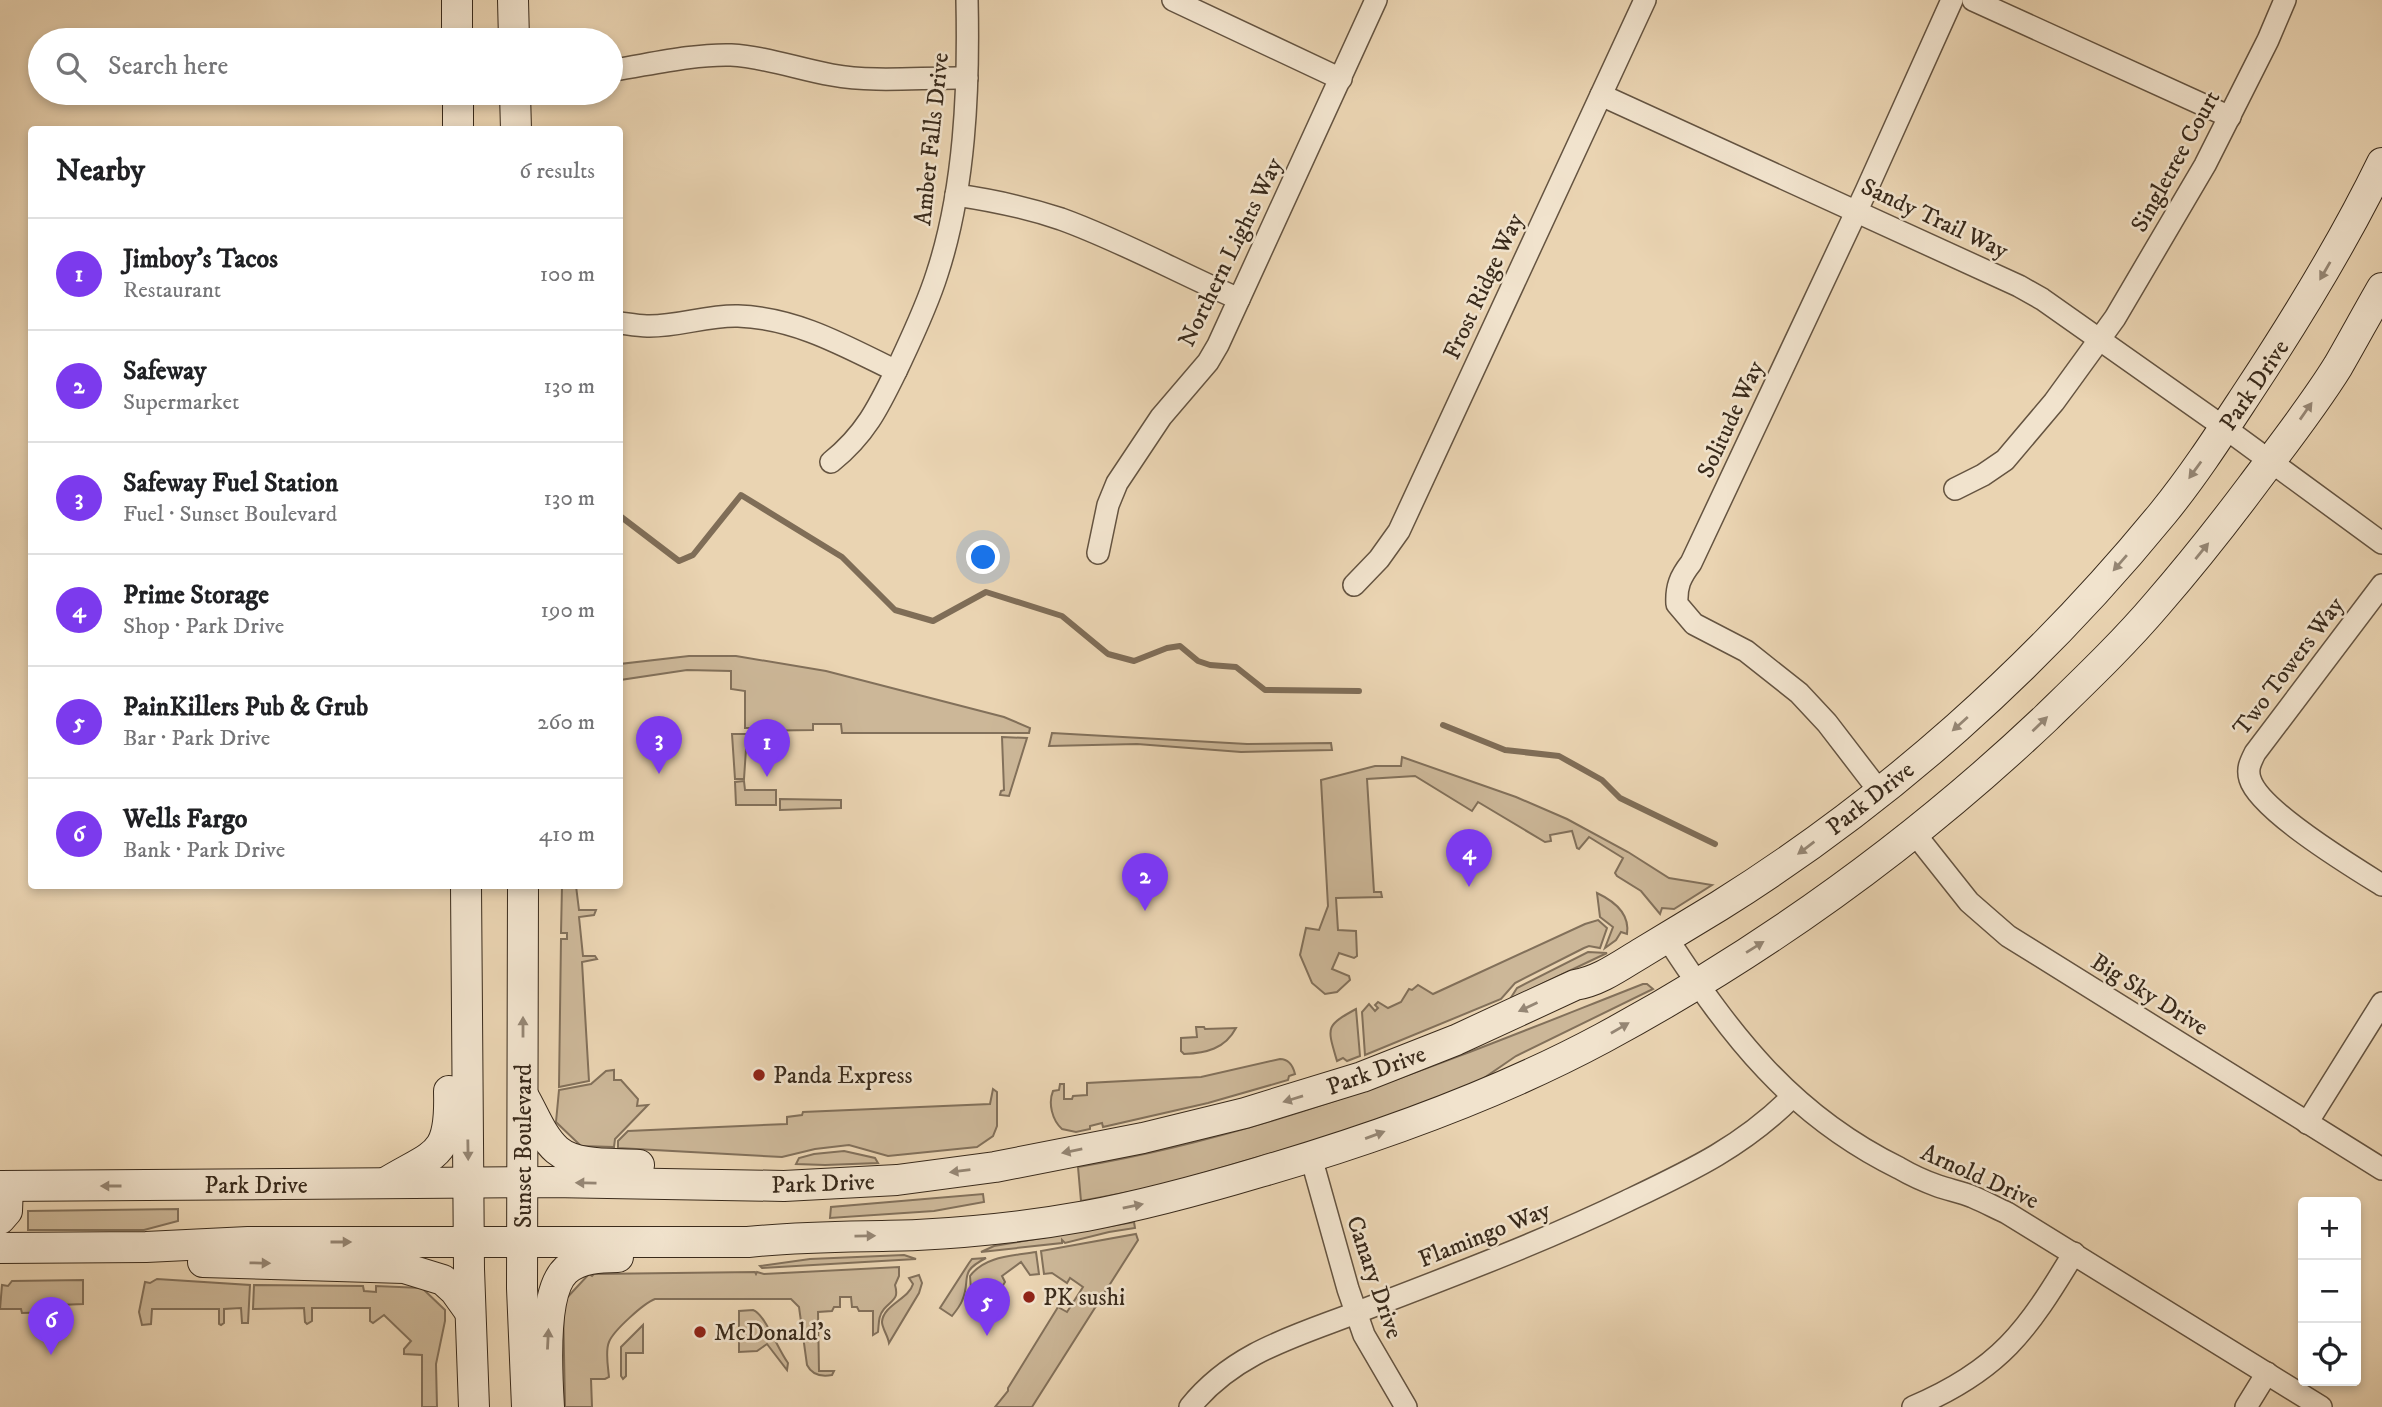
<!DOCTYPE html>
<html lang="en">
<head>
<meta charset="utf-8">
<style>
	:root { --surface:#fff; --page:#f6f6f6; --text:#202124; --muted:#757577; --line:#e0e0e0; --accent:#7c3aed }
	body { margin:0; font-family:"IM FELL DW Pica",serif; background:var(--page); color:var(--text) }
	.controls { position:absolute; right:21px; bottom:21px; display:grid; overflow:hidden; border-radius:7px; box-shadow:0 4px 10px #0003 }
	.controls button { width:63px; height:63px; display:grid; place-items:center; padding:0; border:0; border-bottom:2px solid var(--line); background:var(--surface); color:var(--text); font:35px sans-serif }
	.you { position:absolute; left:984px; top:558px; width:24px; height:24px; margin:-18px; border:5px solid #fff; border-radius:50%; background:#1a73e8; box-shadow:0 0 0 10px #1a73e833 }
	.badge { display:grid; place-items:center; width:46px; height:46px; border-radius:50%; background:var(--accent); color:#fff; font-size:23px; font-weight:700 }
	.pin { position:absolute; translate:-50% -58px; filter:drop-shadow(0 2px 4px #0008) }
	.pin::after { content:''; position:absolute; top:37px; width:24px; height:21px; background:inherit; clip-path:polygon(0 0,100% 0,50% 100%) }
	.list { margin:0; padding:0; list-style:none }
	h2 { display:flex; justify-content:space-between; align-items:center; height:91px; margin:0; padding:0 28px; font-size:30px }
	h2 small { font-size:23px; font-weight:400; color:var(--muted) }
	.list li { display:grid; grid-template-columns:46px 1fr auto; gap:21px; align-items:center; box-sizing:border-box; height:112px; padding:0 28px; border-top:2px solid var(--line) }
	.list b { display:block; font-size:26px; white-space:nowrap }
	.list p { margin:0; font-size:23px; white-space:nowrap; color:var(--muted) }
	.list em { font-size:23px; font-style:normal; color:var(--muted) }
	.icon { flex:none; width:38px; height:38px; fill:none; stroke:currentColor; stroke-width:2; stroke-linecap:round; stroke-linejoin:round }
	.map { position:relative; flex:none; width:2382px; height:1407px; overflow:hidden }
	.search { position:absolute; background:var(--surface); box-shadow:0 4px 10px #0003; left:28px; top:28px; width:595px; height:77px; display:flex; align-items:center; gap:18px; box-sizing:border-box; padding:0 24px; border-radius:38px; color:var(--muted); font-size:26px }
	.panel { position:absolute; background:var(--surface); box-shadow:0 4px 10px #0003; left:28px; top:126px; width:595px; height:763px; border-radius:7px }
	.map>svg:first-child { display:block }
	.green { fill:#ccb798; stroke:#82705a; stroke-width:2 }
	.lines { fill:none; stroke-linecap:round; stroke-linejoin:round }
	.stream { stroke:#7f6d57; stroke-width:6 }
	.street-casing { stroke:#655441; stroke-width:24 }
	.secondary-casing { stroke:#392a1b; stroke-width:32 }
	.street { stroke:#f1e3cd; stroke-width:21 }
	.secondary { stroke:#f1e3cd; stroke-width:30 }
	.oneway { fill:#958674 }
	.poi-dot { fill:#8f2418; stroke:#f1e3cd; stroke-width:2.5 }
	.labels { text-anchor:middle; stroke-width:5; stroke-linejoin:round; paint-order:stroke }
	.street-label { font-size:24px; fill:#392a1b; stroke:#f1e3cd }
	.poi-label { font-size:24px; fill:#392a1b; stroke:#f1e3cd; text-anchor:start }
</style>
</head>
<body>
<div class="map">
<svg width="2382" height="1407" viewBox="0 0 2382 1407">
	<rect width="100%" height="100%" fill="#ead4b2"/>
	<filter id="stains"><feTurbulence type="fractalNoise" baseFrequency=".00286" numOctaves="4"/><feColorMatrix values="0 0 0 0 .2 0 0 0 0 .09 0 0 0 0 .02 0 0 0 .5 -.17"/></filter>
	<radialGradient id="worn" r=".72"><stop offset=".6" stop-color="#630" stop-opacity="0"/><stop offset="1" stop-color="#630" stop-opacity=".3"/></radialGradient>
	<g class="green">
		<path d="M689,656H736L826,671L1004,717L1030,728L1029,733H842L841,724H813V730L752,731L751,728H745V691L731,689V671L687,670L620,680V664Z"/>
		<path d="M1052,733L1247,744L1331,743L1332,750L1241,752L1137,744L1049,746Z"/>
		<path d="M732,734H747L744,779H735Z"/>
		<path d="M1002,737L1027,738L1009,796L1000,795L1001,791L1004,790Z"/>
		<path d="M1402,757L1516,797L1567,819L1628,852L1669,878L1712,885L1674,909L1662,908L1660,914L1641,891L1617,876L1615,873L1623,858L1589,837L1579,849L1577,848L1572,831L1550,835L1551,841L1545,842L1478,802L1472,811L1415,776L1367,779L1374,892H1381L1382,897L1336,898L1338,930L1356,931L1357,956L1354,958L1339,953L1332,969L1349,976L1350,980L1337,992L1325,994L1312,983L1300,955L1306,928L1319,930L1328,906L1321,780L1375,766H1401Z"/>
		<path d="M744,781L745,790H776V805H736L735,782Z"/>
		<path d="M780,799L841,800V808L780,810Z"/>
		<path d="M562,886H576L579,910H596L594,915L579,917L583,956H595L597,959L582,962L589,1081L559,1087L561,939H567V933H561Z"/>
		<path d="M1597,893C1614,901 1630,914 1627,934L1621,932L1616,940L1605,948L1613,927L1600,917Z"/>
		<path d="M1598,920L1607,928L1600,948L1589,946L1584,948L1515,983L1501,999L1365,1055L1362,1012L1369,1004L1375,1011L1378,1008L1375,1005L1378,1002L1388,1008L1401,1002L1409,989L1412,990L1418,985L1433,994L1585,924Z"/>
		<path d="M1588,952L1607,953L1510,999L1517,988Z"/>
		<path d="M1643,984H1647L1653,989L1516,1056L1478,1082L1399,1116L1156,1187L1081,1201L1078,1167C1276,1134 1457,1057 1643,984Z"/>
		<path d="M1356,1009L1360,1056L1347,1061L1343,1058L1337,1061C1327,1027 1325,1026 1356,1009Z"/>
		<path d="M1196,1027H1204L1205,1029L1236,1028C1225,1049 1206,1053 1184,1054L1181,1051V1038L1197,1037Z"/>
		<path d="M1280,1059C1289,1059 1293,1066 1295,1074L1289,1076L1288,1080L1208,1103L1103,1127L1102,1123L1090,1126V1129L1076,1132L1062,1129C1052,1120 1048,1103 1053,1091L1059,1090L1060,1084H1064V1099H1072L1073,1096L1087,1095V1083L1201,1077Z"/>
		<path d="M614,1070V1080H621L638,1099L637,1106L648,1105L615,1139L614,1147L581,1146L556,1122L559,1090L591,1084L606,1071Z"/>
		<path d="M993,1089L997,1092V1126L993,1136L977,1147L888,1156L849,1145L815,1149L782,1157L618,1148V1141L628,1131L787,1124V1117L802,1115L803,1112L990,1104Z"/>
		<path d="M844,1151L875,1158L878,1163L825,1165L796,1164L799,1158L814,1154Z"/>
		<path d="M983,1194L984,1202L934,1211L830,1218L831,1207Z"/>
		<path d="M178,1209V1221L144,1230H28V1211Z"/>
		<path d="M1134,1222L1135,1228L1109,1232L1065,1243L1062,1240V1243L981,1252L994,1246Z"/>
		<path d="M1136,1234L1138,1240L1032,1407H995L1008,1391V1388L1058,1307L1067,1312L1083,1287L1070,1278L1067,1283L1052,1273L1044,1274L1041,1251Z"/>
		<path d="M1036,1252L1039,1274L1030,1275L1021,1262L1002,1276L1005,1282L1002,1287H997L993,1282L971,1290L970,1276C985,1256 1012,1256 1036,1252Z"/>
		<path d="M904,1255L916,1259L762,1268L760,1266L810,1259Z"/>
		<path d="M986,1258C957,1273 972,1278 962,1301C960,1306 956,1311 952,1316L940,1308L969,1263L972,1259Z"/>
		<path d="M899,1267V1276L895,1285C899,1299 893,1299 884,1309C878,1316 879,1324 878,1332L873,1335V1311H859L857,1307H852L851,1297H840V1307H834L832,1311L818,1312L819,1371H834L832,1375C821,1377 812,1375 807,1365L799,1307L791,1299H655C644,1303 613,1331 609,1342C605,1351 608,1367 609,1377L605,1379H591L592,1407H565L563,1302L589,1274L592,1276L594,1274L755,1272L756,1274L757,1272L764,1274Z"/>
		<path d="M919,1275L922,1283L919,1293L889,1343C888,1336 882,1328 882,1322C883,1305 909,1299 913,1284L909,1278Z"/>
		<path d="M157,1279L250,1285L248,1323H242L241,1308L224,1309V1323L221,1325L219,1324V1309H152L151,1324L142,1325L139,1312L145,1282L150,1283Z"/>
		<path d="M83,1280V1304L59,1305L56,1312L22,1313L21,1309H0L2,1285L8,1286L12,1281Z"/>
		<path d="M254,1285L363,1286L364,1291L376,1292V1286L422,1288L445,1310V1321L436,1364L437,1407H422V1355L404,1354V1349L411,1341L384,1315L373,1323L370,1321V1308H312V1321L307,1324L305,1322L304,1308L253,1309Z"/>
		<path d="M753,1310C765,1314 778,1350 788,1363L787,1370L767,1344L757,1351L739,1352V1311Z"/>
		<path d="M643,1325V1353H626V1376L623,1379L621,1376V1347Z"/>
	</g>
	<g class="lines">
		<g class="stream">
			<path d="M620,516L679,561L693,555L741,495L842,557L895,610L933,621L986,592L1062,616L1108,654L1134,661L1167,648L1180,646L1198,661L1210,665L1236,667L1265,690L1359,691"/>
			<path d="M1443,725L1505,750L1559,756L1602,780L1620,798L1715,844"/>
		</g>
		<defs>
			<g id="street">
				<path d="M1173,0L1341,79"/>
				<path d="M1973,0L2230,117"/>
				<path d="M614,70C652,64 693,54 731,55C766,57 798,69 832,75C876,83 922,77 967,78"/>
				<path d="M1601,95L2019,286L2042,299L2225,428L2382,543"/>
				<path d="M956,195C991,200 1028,208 1061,219C1122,241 1179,273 1239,299"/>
				<path d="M620,323C628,324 638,326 647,326C677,327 707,315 738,316C796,318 845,346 896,371"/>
				<path d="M831,462C866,434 879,406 898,367C912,337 927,306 937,274C965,189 969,89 967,0"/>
				<path d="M1955,489L1983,475L2005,460L2054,402L2115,318L2205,165L2268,40L2285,0"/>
				<path d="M1098,553L1108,505L1117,483L1161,417L1208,362L1218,345L1376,0"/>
				<path d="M1354,585L1379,559L1399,531L1645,0"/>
				<path d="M2382,585L2255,753C2250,763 2247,769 2250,779C2259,810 2353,867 2382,885"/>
				<path d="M1880,792L1827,723L1799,693L1746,651L1694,624L1677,604C1676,587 1680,577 1691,563L1866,191L1952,0"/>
				<path d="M1915,834L1969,902L2008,936L2382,1169"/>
				<path d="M1667,938C1731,1036 1791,1115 1899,1168C1911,1175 1924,1181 1938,1186C1949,1190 1962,1192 1973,1197C1985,1202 1996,1208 2007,1213L2321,1407"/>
				<path d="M2307,1123L2382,1003"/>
				<path d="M1311,1157L1348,1289L1364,1335L1406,1407"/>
				<path d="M1190,1407C1234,1352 1296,1336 1358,1312C1449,1277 1540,1243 1627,1201C1690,1171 1742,1147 1792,1097"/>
				<path d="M1913,1407C2000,1370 2027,1331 2074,1253"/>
				<path d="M2246,1407L2267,1373"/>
			</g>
			<g id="secondary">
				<path d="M457,0V40"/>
				<path d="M513,0L514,40"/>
				<path d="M458,93V130"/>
				<path d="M515,93L516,130"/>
				<path d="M466,886L469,1269L474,1407"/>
				<path d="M523,886L522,1288L527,1407"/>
				<path d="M524,1097C534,1114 542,1137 557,1150C577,1167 614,1163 639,1165"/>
				<path d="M385,1183C436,1152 451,1158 449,1091"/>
				<path d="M0,1186L551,1182L784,1186L897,1180L995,1167L1143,1138L1245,1113L1362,1077L1456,1040L1575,985C1600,981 1621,965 1643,952C1668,937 1694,921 1719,906C1887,801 2038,666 2163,513C2194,475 2221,433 2248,392C2297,318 2343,243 2382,163"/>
				<path d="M0,1219L7,1211L8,1186"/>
				<path d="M0,1248L146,1247L248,1242H748C805,1236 861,1237 917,1235C973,1232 1031,1226 1086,1216C1144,1205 1203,1189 1260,1172C1377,1138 1495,1096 1603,1038C1764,951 1913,844 2046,718C2084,681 2123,644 2157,604C2190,566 2221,527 2251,487C2280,448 2312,408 2338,366C2353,340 2367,314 2382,288"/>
				<path d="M203,1262L404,1268L443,1280L455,1291L470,1312"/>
				<path d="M549,1407C547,1375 542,1292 566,1270C580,1258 600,1257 618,1257"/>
			</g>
		</defs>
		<use href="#street" class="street-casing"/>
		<use href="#secondary" class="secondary-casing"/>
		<use href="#street" class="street"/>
		<use href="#secondary" class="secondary"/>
	</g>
	<defs><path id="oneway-solid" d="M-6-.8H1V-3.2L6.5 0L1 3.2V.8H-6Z" transform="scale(1.75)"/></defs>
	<g class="oneway">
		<use href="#oneway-solid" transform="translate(2325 271) rotate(120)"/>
		<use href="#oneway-solid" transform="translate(2306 411) rotate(-55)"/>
		<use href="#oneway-solid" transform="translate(2195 470) rotate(126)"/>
		<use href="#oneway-solid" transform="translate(2202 551) rotate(-51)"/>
		<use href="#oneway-solid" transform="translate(2120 563) rotate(131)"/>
		<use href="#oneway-solid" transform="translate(1960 724) rotate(138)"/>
		<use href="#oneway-solid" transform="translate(2040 724) rotate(-44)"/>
		<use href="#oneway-solid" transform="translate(1806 848) rotate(143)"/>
		<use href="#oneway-solid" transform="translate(1755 947) rotate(-32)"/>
		<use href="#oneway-solid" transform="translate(1528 1007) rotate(155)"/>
		<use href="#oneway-solid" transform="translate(523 1027) rotate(-90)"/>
		<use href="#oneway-solid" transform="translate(1620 1028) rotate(-30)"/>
		<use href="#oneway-solid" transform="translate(1293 1099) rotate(163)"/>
		<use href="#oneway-solid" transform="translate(1375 1135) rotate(-20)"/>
		<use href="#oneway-solid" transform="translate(468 1150) rotate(89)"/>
		<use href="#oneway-solid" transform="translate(1072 1151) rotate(169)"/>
		<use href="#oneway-solid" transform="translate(960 1171) rotate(173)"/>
		<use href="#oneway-solid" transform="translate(586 1183) rotate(-179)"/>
		<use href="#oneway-solid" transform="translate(111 1186) rotate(180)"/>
		<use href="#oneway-solid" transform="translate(1133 1206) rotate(-12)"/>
		<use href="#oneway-solid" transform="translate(865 1236) rotate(-1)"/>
		<use href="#oneway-solid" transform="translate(341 1242)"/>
		<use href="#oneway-solid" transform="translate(260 1263) rotate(1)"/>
		<use href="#oneway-solid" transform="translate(548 1339) rotate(-87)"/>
	</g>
	<g class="poi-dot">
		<circle cx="759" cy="1075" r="7"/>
		<circle cx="1029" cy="1297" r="7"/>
		<circle cx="700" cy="1332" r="7"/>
	</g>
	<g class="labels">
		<g class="street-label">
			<text transform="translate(931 139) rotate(-84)" y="8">Amber Falls Drive</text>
			<text transform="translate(2175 161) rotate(-61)" y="8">Singletree Court</text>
			<text transform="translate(1935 218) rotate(25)" y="8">Sandy Trail Way</text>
			<text transform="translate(1230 252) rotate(-64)" y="8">Northern Lights Way</text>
			<text transform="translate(1483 286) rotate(-65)" y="8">Frost Ridge Way</text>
			<text transform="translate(2254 385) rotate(-56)" y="8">Park Drive</text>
			<text transform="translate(1730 419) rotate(-65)" y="8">Solitude Way</text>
			<text transform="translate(2288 666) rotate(-53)" y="8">Two Towers Way</text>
			<text transform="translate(1870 798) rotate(-38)" y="8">Park Drive</text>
			<text transform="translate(2150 994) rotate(32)" y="8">Big Sky Drive</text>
			<text transform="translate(1376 1070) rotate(-20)" y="8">Park Drive</text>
			<text transform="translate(523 1146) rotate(-90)" y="8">Sunset Boulevard</text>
			<text transform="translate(1980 1176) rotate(24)" y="8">Arnold Drive</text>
			<text transform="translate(823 1183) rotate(-2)" y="8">Park Drive</text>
			<text x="256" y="1193">Park Drive</text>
			<text transform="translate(1484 1234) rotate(-22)" y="8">Flamingo Way</text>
			<text transform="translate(1375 1277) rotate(71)" y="8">Canary Drive</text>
		</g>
		<g class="poi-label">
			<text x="773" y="1083">Panda Express</text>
			<text x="1043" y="1305">PK sushi</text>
			<text x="714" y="1340">McDonald's</text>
		</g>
	</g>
	<rect width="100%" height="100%" filter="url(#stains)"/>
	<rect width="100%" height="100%" fill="url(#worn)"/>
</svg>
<div class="controls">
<button>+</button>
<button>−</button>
<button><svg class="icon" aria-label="locate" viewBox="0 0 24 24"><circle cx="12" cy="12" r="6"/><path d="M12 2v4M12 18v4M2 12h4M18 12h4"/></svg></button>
</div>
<div class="you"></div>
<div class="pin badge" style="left:767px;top:777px">1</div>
<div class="pin badge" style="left:1145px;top:911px">2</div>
<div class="pin badge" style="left:659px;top:774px">3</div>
<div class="pin badge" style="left:1469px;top:887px">4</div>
<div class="pin badge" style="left:987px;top:1336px">5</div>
<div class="pin badge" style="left:51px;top:1355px">6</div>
<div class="search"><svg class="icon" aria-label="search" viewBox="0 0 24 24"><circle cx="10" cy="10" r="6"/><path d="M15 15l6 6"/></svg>Search here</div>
<section class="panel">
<h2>Nearby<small>6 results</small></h2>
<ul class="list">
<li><span class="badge">1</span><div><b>Jimboy's Tacos</b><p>Restaurant</p></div><em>100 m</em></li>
<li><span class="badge">2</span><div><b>Safeway</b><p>Supermarket</p></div><em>130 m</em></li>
<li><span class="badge">3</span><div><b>Safeway Fuel Station</b><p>Fuel · Sunset Boulevard</p></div><em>130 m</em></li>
<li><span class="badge">4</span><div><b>Prime Storage</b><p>Shop · Park Drive</p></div><em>190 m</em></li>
<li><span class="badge">5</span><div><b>PainKillers Pub &amp; Grub</b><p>Bar · Park Drive</p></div><em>260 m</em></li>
<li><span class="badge">6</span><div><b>Wells Fargo</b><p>Bank · Park Drive</p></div><em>410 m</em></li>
</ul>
</section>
</div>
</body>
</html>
